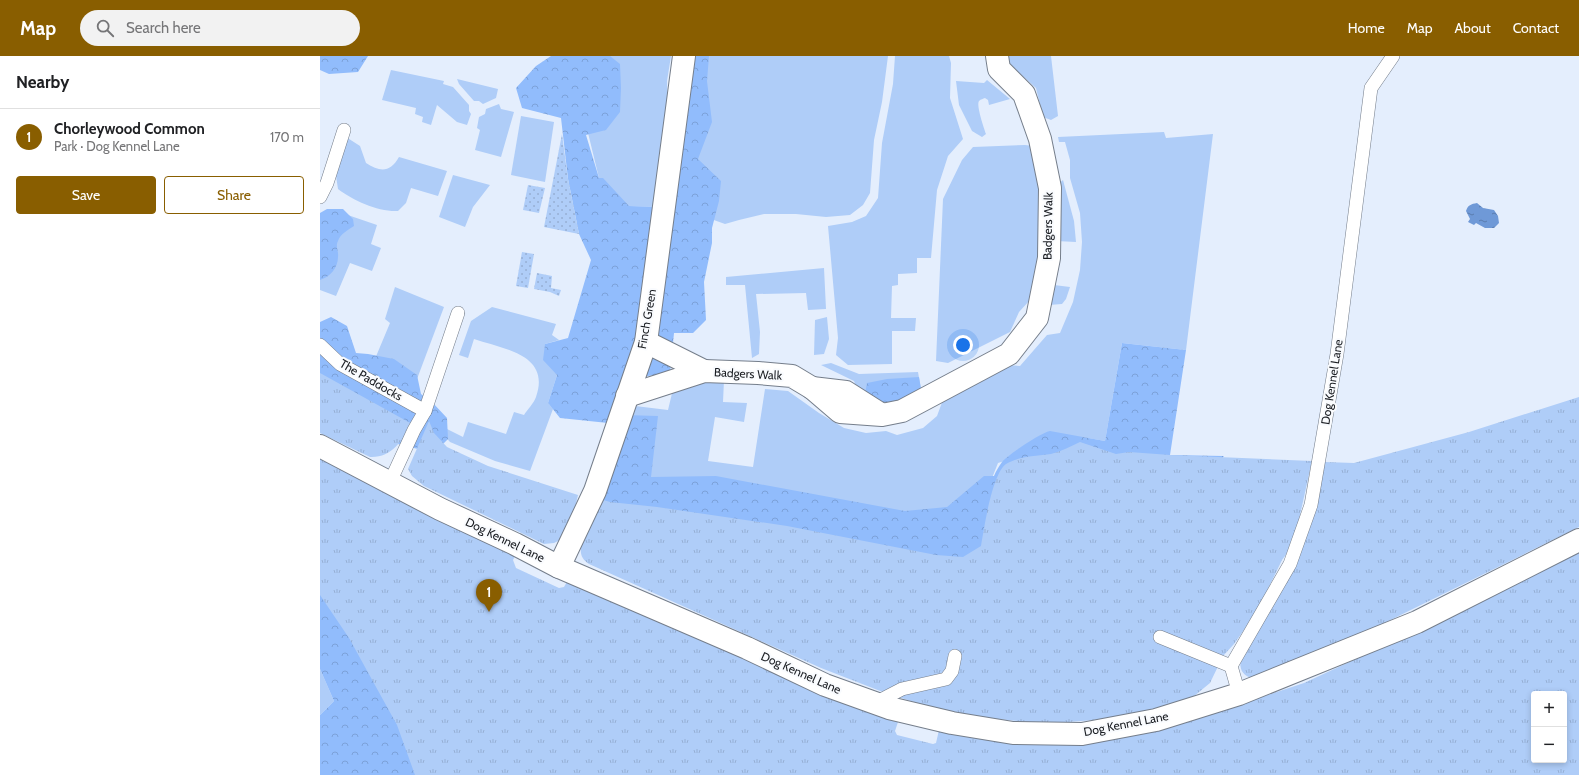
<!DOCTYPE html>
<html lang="en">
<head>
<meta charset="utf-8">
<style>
	:root { --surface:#fff; --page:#f2f2f2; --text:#202124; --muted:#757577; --line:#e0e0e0; --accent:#895e00 }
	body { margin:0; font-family:Cabin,sans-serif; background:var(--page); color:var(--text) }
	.controls { position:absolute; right:12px; bottom:12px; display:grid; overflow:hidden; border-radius:4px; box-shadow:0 2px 6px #0003 }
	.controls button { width:36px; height:36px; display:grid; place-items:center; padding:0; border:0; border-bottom:1px solid var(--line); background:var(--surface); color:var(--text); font:20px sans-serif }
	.you { position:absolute; left:643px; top:289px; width:14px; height:14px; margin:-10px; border:3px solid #fff; border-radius:50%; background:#1a73e8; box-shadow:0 0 0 6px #1a73e833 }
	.badge { display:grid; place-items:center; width:26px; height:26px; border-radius:50%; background:var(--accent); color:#fff; font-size:13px; font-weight:700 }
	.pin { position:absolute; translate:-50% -33px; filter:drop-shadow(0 1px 2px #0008) }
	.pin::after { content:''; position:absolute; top:21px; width:14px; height:12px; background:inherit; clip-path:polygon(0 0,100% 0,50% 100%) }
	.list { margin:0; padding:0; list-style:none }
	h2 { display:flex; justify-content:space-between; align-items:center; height:52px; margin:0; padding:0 16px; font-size:17px }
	h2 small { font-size:13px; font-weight:400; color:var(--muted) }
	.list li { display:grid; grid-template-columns:26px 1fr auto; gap:12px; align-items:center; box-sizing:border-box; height:56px; padding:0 16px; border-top:1px solid var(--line) }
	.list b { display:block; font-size:15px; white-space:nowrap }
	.list p { margin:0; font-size:13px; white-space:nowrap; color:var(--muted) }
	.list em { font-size:13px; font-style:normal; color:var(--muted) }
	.actions { display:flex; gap:8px; padding:12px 16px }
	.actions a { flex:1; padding:9px 0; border:1px solid var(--accent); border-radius:4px; text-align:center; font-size:14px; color:var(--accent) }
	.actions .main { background:var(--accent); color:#fff }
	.icon { flex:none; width:22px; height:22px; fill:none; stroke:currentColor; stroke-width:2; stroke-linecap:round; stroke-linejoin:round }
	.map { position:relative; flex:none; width:1259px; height:719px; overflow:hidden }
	header { display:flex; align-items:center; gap:24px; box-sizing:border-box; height:56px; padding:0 20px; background:var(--accent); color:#fff }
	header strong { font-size:19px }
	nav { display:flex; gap:22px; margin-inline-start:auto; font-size:14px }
	.search { width:280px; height:36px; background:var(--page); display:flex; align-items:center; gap:10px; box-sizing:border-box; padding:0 14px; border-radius:22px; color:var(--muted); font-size:15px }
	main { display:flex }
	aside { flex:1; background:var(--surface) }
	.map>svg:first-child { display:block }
	.grass { fill:#afcdf8 }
	.forest { fill:url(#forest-crowns) }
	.park { fill:url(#park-tufts); fill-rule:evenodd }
	.garden { fill:url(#garden-dots) }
	.water { fill:url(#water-ripples) }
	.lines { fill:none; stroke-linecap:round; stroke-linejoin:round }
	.service-casing { stroke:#757e8b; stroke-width:14 }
	.minor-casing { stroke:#757e8b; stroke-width:24 }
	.service { stroke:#fff; stroke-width:13 }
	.minor { stroke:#fff; stroke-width:22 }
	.labels { text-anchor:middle; stroke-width:4; stroke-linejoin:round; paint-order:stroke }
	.street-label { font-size:12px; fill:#191c21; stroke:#f9fbfe }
</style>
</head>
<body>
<header>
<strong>Map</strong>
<div class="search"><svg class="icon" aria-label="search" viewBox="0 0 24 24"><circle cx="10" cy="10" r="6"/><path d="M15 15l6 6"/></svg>Search here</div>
<nav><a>Home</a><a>Map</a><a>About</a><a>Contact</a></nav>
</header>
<main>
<aside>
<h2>Nearby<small></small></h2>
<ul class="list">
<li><span class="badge">1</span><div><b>Chorleywood Common</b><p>Park · Dog Kennel Lane</p></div><em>170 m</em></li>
</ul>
<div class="actions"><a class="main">Save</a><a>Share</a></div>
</aside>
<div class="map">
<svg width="1259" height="719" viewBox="0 0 1259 719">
	<defs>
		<pattern id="forest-crowns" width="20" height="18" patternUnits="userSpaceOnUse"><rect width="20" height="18" fill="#91bcfc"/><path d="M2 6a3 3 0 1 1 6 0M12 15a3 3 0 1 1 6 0" fill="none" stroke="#7ca1d8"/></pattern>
		<pattern id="park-tufts" width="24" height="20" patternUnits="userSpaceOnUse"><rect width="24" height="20" fill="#afcdf8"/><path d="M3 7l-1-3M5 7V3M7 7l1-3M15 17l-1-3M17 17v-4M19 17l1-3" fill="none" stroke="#96afd4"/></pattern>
		<pattern id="garden-dots" width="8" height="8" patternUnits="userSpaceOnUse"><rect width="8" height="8" fill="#afcdf8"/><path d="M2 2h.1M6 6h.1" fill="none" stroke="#96afd4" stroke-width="1.8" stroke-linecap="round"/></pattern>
		<pattern id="water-ripples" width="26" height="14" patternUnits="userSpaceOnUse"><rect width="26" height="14" fill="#6f99d7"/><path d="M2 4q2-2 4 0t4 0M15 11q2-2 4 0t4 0" fill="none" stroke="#5a7cae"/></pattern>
	</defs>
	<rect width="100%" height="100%" fill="#e4eefd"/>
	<g class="grass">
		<path d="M264,0H351L347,25L348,79L339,151L306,150L279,122L259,40Z"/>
		<path d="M369,0H568L562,46L554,84L550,137L543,149L530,159L506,161L476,158H444L419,164L405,168L391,163L355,110Z"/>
		<path d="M575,0H629L631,7L630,42L643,83L628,100L617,134L611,202H597V217L578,218V229L572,230L571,262H596L595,275H572V308L528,309L516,299L518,282L508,170L532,166L546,160L558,142L562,87L573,28Z"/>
		<path d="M685,0H731L738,60L731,64L723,61L716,32L685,4Z"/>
		<path d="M71,14L124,25L123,28L133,31L149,49V55L151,58L147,69L137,66L117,49L111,69L102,66L103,61L95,58L96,52L62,44Z"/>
		<path d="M137,23L178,33L176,42L163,48L159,45H154L139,28Z"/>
		<path d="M667,24L690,43L669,49L668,44L665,42C663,43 661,43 659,45C656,49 664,72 666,78L662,81L652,75L639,49L636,25L664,27Z"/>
		<path d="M179,48L181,53L194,56L181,101L155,94L160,74L157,72L159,61L165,58L166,53Z"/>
		<path d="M201,60L234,66L225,126L191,119Z"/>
		<path d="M844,76L846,82L893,78L866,294L802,287L785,385L762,381L678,407L662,447L657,484L290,443L307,349L348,354L354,329L404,324L403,346L427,347L424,366L395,361L388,405L433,411L445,333L468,335L499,357L524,372L546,377L566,375L577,379L603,372L617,360L624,341L686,309L700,310L727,279L740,277L753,246L760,214L762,186L760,157L750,122V104L745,86H739L738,81Z"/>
		<path d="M26,81L40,90L46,107C60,116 70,117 79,101L127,115L118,140L91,132L86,147L78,155C58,156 34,145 18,133L16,120Z"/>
		<path d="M705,89L714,90L721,134L720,212L710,244L699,256L690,276L628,307L616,305L623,143L642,104L653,91Z"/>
		<path d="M133,119L170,129L153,151L145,171L119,161Z"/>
		<path d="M743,124L754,165L756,186L736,185L737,129Z"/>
		<path d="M19,156L57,169L51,188L61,192L52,215L30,207L16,240L0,234V161Z"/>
		<path d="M504,212L506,253L488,254L486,237L436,238L440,276L439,298L432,302L425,229H406V221Z"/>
		<path d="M734,229L750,231L746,243L742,248L729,249Z"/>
		<path d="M75,231L124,251L94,331L52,310L70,267L65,263Z"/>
		<path d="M172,251L236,268L232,279L239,284L225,288L237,319L228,347L233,353L210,415L175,405L130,386L111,365L143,381L148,366L186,378L194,356L204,359C207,354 214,347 216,341C231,298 183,293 154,283L148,302L139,299L151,265Z"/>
		<path d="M507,261L509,283L504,298L494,299L495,264Z"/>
		<path d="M511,307L539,318L598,316L601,333L563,346L537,333L534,325L501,309Z"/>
		<path d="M0,613L14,645L0,659Z"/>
	</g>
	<g class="forest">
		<path d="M0,0H48L38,16L9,18L0,14Z"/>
		<path d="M231,0H290L300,8L301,32L300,56L286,74L266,79L279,122H283L309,150L339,151L317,286L288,367L240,362L228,347L237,319L223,304L225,288L248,282L271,204L259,178L248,123L241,62L202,52L196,32L216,10Z"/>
		<path d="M369,0H389L387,25L392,66L378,103L401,125L399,145L392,172V187L384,226L386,264L373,277H354L350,317L320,321L353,120L368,57Z"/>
		<path d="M7,153H23L33,163L34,170C28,174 20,178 18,185C15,191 19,195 18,201C18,212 10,221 0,224V157Z"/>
		<path d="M11,261L27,270L36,297L48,298L74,303L97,319L101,338L112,346L127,362L128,383L114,397L54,382L0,332V266Z"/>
		<path d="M802,287L866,294L850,399L904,400L807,524L269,463L305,359L338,360L331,421L396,420L585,455L627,451L664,420H674C676,415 679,410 682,406C688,399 720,377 730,375L785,385Z"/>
		<path d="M599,321L601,333L581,346H563L545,337L547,327L567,323Z"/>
		<path d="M0,517L112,719H0V659L14,645L0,613Z"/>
	</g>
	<g class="park">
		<path d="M0,317L92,368C82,385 71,402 50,401L0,377Z"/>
		<path d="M1259,341V471L1042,578L931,622C921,619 919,611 921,602L992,456L1005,406L1034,407L1149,376Z"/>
		<path d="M109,365L114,377L127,391L168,410L258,439L255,452L242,483L234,487L224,488L104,430L92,420L88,413Z"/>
		<path d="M760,386L796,398L809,396L850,399L992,405L976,477L968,496L962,504L945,539L931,564L914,588L903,600L890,627L873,641L848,652L800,662L748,666H708L666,662L611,651L568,638L501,612L269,508C262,503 260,499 261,490L280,443L290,446L337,451L467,470L616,499L643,501L661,490C664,473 672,418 686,408C699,400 717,400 731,398C742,395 751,390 760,386Z"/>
		<path d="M0,400L196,498L193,504L196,512L239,532L244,531L249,522L573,663L578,666L575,675L577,679L613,688L616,687L619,674L660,679L881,661L984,627L1051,596L1259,491V719H95L77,669L29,582L0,539ZM1214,638H1244V704H1214Z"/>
	</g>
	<g class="garden">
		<path d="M242,78L248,123L259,178L224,171Z"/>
		<path d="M208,129L225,132L219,157L203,154Z"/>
		<path d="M202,196L214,198L208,232L196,230Z"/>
		<path d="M217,217L232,220L231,232L241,234L239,240L230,236L214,233Z"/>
	</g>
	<path class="water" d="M1157,147L1163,152L1174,154L1178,160L1179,167L1174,172H1165L1156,167L1154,169L1148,166L1150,163L1146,155C1148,149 1151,148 1157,147Z"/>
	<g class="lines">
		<defs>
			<g id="service">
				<path d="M0,141L7,127L24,74"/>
				<path d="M0,289L20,308L105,355"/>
				<path d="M70,426L94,374L105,355L138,257"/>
				<path d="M840,581L911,610"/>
				<path d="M919,638L911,610L970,508L991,449L1017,298L1051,32L1073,0"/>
				<path d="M555,647L582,633L626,623L632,615L635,600"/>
			</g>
			<g id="minor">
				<path d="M326,286L384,315"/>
				<path d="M492,332L526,336L559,357"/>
				<path d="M307,340L384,315L438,317L472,320L492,332L520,356L562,359L582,355L689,298L717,262L729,202L730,132L720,83L704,38L679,13L677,0"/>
				<path d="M0,390L120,453L195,488L239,511L427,592L505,629L569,652L632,667L693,677L762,678L836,664L919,638L1097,566L1259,484"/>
				<path d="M239,511L275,435L326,286L364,0"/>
			</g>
		</defs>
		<use href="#service" class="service-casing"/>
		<use href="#minor" class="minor-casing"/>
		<use href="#service" class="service"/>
		<use href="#minor" class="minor"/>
	</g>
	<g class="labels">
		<g class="street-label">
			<text transform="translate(728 170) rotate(-89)" y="4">Badgers Walk</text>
			<text transform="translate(327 263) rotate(-80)" y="4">Finch Green</text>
			<text transform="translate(428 318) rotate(3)" y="4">Badgers Walk</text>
			<text transform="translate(51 324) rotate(30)" y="4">The Paddocks</text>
			<text transform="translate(1012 326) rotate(-81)" y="4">Dog Kennel Lane</text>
			<text transform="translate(185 484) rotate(26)" y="4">Dog Kennel Lane</text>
			<text transform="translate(481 617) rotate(24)" y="4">Dog Kennel Lane</text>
			<text transform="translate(806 668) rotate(-11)" y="4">Dog Kennel Lane</text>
		</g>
	</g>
</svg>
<div class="controls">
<button>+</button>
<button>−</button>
</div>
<div class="you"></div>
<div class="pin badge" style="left:169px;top:556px">1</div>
</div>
</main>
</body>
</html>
